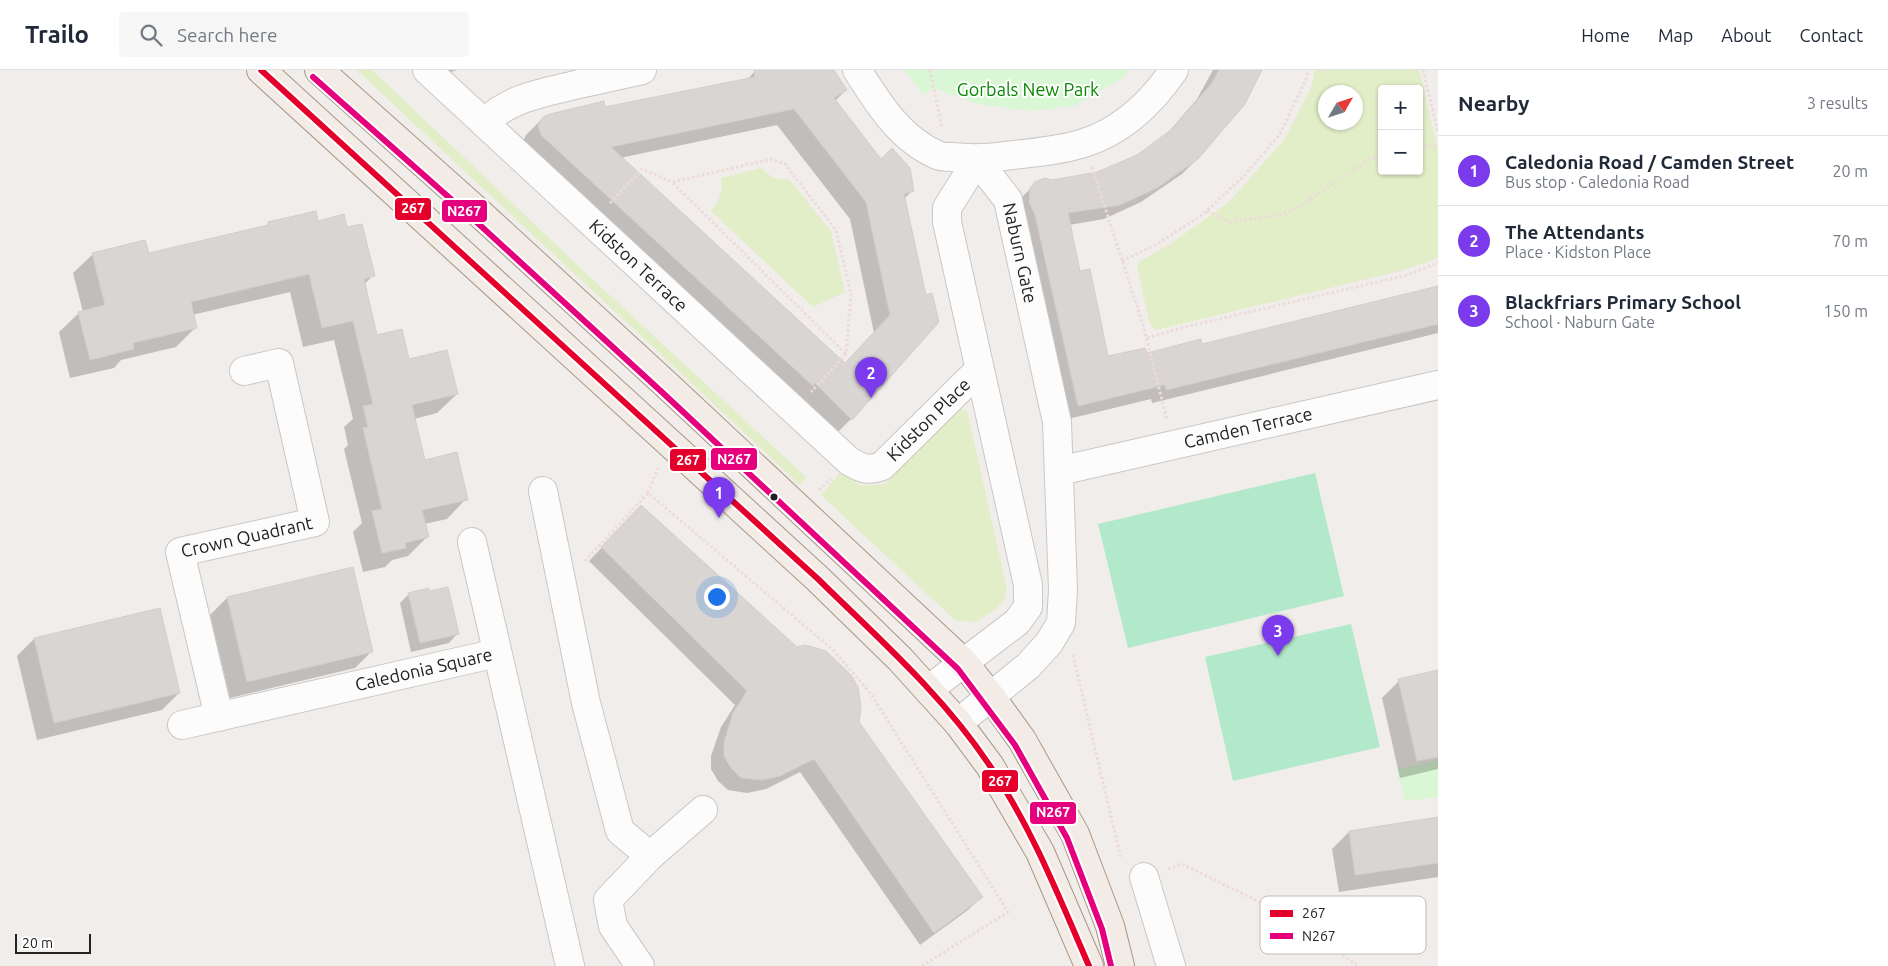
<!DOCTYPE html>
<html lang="en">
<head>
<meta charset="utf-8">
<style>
	:root { --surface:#fff; --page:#f6f6f7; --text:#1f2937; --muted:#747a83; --line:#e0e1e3; --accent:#7c3aed }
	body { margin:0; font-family:Ubuntu,sans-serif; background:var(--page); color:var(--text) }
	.controls { position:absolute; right:15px; top:15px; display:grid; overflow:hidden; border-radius:5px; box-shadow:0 1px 4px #0004 }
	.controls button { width:45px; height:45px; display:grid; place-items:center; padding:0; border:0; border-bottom:1px solid var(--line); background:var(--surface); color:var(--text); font:25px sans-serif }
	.compass { position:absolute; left:1318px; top:15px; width:45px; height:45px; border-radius:50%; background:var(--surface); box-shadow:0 1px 4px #0004; rotate:51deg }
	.scale { position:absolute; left:15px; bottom:12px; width:76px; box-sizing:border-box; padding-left:5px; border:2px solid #222; border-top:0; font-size:14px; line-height:18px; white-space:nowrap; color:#222; -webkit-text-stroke:4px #fff; paint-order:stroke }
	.you { position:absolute; left:716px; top:526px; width:18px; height:18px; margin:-12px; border:4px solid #fff; border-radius:50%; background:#1a73e8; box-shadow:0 0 0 8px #1a73e833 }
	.badge { display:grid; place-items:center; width:32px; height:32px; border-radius:50%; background:var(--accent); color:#fff; font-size:16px; font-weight:700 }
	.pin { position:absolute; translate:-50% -41px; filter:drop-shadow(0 1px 2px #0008) }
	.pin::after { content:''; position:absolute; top:26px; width:18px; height:15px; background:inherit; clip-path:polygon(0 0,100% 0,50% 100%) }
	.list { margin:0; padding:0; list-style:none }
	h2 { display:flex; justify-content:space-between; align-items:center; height:65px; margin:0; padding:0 20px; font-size:21px }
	h2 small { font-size:16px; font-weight:400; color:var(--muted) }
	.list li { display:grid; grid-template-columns:32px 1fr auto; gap:15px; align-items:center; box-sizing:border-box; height:70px; padding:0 20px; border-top:1px solid var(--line) }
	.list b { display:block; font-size:19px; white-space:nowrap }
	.list p { margin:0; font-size:16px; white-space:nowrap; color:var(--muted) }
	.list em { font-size:16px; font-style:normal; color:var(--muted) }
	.icon { flex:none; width:28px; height:28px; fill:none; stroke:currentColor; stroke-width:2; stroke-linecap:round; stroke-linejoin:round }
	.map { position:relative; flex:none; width:1438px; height:896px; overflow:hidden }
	header { display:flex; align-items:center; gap:30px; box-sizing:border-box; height:70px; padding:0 25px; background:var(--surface); border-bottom:1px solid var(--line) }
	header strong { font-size:24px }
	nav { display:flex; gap:28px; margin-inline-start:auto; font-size:18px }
	.search { width:350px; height:45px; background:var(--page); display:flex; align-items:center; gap:12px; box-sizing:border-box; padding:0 18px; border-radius:5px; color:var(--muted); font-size:19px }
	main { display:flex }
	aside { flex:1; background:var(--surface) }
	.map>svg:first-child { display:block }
	.grass { fill:#e2eec7; fill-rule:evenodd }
	.park { fill:#d9f6d5 }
	.pitch { fill:#b3e9cb }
	.shadow { fill:#0003; fill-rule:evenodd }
	.building { fill:#d8d5d3; stroke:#d3cecb; fill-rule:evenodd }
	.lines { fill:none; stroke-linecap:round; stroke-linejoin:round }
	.minor-casing { stroke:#c9c8c6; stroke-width:30 }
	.major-casing { stroke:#a79786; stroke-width:30 }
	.path { stroke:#eddadb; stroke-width:3; stroke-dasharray:2.5 2.5; stroke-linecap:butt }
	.minor { stroke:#fdfcfc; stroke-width:28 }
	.major { stroke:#f3ebe6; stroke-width:28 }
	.bus-1-casing { stroke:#fff; stroke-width:10 }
	.bus-2-casing { stroke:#fff; stroke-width:10 }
	.bus-1 { stroke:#e4002b; stroke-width:6 }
	.bus-2 { stroke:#e5007d; stroke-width:6 }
	.bus-dot { fill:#222; stroke:#fff; stroke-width:2 }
	.labels { text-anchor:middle; stroke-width:4; stroke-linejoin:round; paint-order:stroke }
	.park-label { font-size:18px; fill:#0b8604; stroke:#fff }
	.street-label { font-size:18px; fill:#222; stroke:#fff }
	.key { fill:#fff; stroke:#bdbdbd; stroke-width:1 }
	.key-label { font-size:14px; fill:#222 }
	.line-badge { stroke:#fff; stroke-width:2 }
	.badge-label { font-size:14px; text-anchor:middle; font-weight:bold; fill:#fff }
</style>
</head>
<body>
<header>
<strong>Trailo</strong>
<div class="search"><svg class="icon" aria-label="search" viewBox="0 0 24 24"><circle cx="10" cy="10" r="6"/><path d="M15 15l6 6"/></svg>Search here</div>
<nav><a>Home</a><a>Map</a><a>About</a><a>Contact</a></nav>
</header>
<main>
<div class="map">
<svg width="1438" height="896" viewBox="0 0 1438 896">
	<rect width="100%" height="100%" fill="#f0edea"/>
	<g class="grass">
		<path d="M357,0H372L589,206L806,407L800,415C653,276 504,139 357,0Z"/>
		<path d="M1315,0H1419L1438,79V187L1431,191L1400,201L1156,260L1150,254L1137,198L1140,191L1172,173L1229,132L1284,70L1311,18ZM1382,19H1419V101H1382ZM1356,22V52H1326V22Z"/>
		<path d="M761,98C770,106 776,111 789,109L831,161L845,222L813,237L711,141C720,130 723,122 721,108Z"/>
		<path d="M954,339L967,341L1007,519L1004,530L997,538L976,552L955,550L821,425L841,402L861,416L885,414Z"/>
	</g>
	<g class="park">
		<path d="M905,0H1129L1122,9L1074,36L1030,41L978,34L933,18L923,25Z"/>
		<path d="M1438,690V727L1405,731L1397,699Z"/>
	</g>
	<g class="pitch">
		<path d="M1315,403L1344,526L1128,578L1098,454Z"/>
		<path d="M1351,554L1380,677L1233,711L1205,587Z"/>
	</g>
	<g class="shadow">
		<path d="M423,0H458L425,9Z"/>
		<path d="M761,0H833L846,20L835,31L881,91L912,121L904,129L925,226L851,349L835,365L522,73L526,65L543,48L604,38L747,10L755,1ZM777,55L850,149L874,263L844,294L620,88Z"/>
		<path d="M1213,0H1260L1197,89L1182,104L1141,132L1104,149L1069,155L1079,202L1107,288L1146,284L1201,275L1438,218V263L1152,333L1151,329L1064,350L1021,128L1036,113L1097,104L1138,86L1166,65L1197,29Z"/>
		<path d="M317,152L346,159L373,205L364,215L376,266L457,324L437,343L414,349L424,391L466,429L447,449L424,454L427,467L408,486L392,490L385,497L363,502L353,462L362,453L344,379L348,375L344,357L353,349L334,270L303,277L290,222L192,245L195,258L176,277L121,290L114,298L70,308L59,262L79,243L83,242L73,203L93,184L148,185L265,157L268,154Z"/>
		<path d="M628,450L858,652L981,827L968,840L920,875L800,702L766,719L747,723L728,720L718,711L711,699V686L721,657L735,635L589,491Z"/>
		<path d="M428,520L457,564L449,573L411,582L400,533L408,525Z"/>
		<path d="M227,528L372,581L355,598L230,628L210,545Z"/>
		<path d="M159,540L179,623L162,640L37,670L17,586L34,569Z"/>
		<path d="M1438,602V699L1400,708L1382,628L1399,611Z"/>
		<path d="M1438,749V807L1339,822L1332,779L1349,762Z"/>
	</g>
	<g class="building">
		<path d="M754,0H834L847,20L834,28L881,89L892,78L910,98L914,121L904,124L926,225L932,223L939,252L852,350L815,313L813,316L541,65L538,56L543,47L550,44L604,31L605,37L755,7ZM794,39L866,132L890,245L845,293L611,77Z"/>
		<path d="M1219,0H1262L1245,34L1198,89L1157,118L1120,135L1068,143L1080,201L1090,199L1108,286L1145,278L1147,283L1201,269L1202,274L1438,216V254L1166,320L1165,315L1078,336L1035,145L1029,132L1030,118L1035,112L1045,108L1052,110L1097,102L1137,85L1171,60L1212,13Z"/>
		<path d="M316,141L318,151L344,144L347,157L362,154L375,206L364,209L377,265L402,259L409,289L447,280L458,324L412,335L425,390L457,382L468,430L422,440L429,467L405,473L406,478L382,483L372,441L382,439L363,358L368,357L363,336L373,334L353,251L322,258L309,204L191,232L197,258L133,273L134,279L90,290L78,242L105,235L92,183L145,170L149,183L268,155V152Z"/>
		<path d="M641,435L797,577L805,575L826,581L851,605L858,617L861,637L859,652L983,827L934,863L814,689L780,706L761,710L741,708L731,698L724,686V672L733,643L747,621L601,477Z"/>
		<path d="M353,497L373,582L247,612L227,527Z"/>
		<path d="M448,517L459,564L420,573L408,523L429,518V521Z"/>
		<path d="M160,538L180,623L54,653L34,568Z"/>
		<path d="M1438,600V687L1417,691L1398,609Z"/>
		<path d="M1438,747V793L1355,805L1349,761Z"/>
	</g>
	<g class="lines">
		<defs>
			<g id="minor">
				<path id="s1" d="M427,0L849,391C862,399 868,401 882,396L979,300"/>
				<path d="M857,0C878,33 899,68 937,85C941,87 947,87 952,87C971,89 985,89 1005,86C1030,83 1059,81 1084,73C1122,61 1152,32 1174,0"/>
				<path d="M484,53C509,28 542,23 575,15C597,10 620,5 642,0"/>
				<path id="s2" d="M1059,401L1438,315"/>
				<path d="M543,421L586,633L620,761L650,786L703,740"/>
				<path d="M472,472L570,896"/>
				<path id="s3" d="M928,620L1017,552L1028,537V515L947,152V138L977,90L1008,130L1057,352L1063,520L1061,553L1049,573L1028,596L958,653"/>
				<path id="s4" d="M219,647L180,482L315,452L279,293L244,301"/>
				<path id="s5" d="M182,655L497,583"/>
				<path d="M1144,807L1171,896"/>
				<path d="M640,896L613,856L608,830L650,786"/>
			</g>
			<g id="major">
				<path d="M261,0L675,378L818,509L900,589L958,653L990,696L1040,782L1089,896"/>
				<path d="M319,0L476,140L670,318L964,593L991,627L1022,670L1075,764L1110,856L1120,896"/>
			</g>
		</defs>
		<use href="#minor" class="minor-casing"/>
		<use href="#major" class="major-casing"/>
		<g class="path">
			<path d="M930,0L942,58"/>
			<path d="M1423,0L1438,62"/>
			<path d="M1419,74L1438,77"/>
			<path d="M1092,97L1143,255L1167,350"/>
			<path d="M673,113L846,284"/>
			<path d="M610,133L642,99L672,112L772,89L785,94L836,160L851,224L846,284L811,322"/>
			<path d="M1207,141L1230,152L1279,145L1298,137L1365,92L1382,84"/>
			<path d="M1122,191L1157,174L1202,145L1245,105L1280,64L1306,9L1309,0"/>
			<path d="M1147,268L1185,257L1407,205L1438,193"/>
			<path d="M819,420L831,409"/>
			<path d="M648,423L658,398"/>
			<path d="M585,491L648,423L833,580L871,624L1008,842L922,896"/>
			<path d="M1073,585L1121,789"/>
			<path d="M1168,799L1182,794L1282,843L1358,896"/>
		</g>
		<use href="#minor" class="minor"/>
		<use href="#major" class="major"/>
		<defs>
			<path id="bus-1" d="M261,0L818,509C878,568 943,625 990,696C1032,758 1059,827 1089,896"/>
			<path id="bus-2" d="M313,7L470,146L664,324L958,599L1015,675L1067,768L1102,859L1111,896"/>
		</defs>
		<use href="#bus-1" class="bus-1-casing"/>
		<use href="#bus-2" class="bus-2-casing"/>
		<use href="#bus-1" class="bus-1"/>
		<use href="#bus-2" class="bus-2"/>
	</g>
	<circle class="bus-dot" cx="774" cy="427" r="4.5"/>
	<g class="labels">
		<g class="park-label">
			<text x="1028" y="26">Gorbals New Park</text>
		</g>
		<g class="street-label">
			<text dy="6" stroke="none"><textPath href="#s3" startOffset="700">Naburn Gate</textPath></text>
			<text dy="6" stroke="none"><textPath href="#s1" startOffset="288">Kidston Terrace</textPath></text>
			<text dy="6" stroke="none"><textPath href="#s1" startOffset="676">Kidston Place</textPath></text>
			<text dy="6" stroke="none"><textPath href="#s2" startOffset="194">Camden Terrace</textPath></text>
			<text dy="6" stroke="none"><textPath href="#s4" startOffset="238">Crown Quadrant</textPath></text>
			<text dy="6" stroke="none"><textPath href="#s5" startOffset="248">Caledonia Square</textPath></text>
		</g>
	</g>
	<rect x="1260" y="826" width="166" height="58" rx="8" class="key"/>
	<rect x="1270" y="840" width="23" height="7" fill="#e4002b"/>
	<rect x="1270" y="863" width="23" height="6" fill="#e5007d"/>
	<g class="key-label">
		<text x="1302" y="848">267</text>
		<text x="1302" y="871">N267</text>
	</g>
	<g class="line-badge">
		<rect x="394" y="127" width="38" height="24" rx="5" fill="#e4002b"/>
		<rect x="441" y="129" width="47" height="24" rx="5" fill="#e5007d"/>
		<rect x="710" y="377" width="48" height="24" rx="5" fill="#e5007d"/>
		<rect x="669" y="378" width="38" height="24" rx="5" fill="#e4002b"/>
		<rect x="981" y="699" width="38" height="24" rx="5" fill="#e4002b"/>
		<rect x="1029" y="731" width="48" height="24" rx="5" fill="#e5007d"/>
	</g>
	<g class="badge-label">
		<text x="413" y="143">267</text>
		<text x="464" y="146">N267</text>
		<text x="734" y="394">N267</text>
		<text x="688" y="395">267</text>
		<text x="1000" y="716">267</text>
		<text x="1053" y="747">N267</text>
	</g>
</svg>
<div class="controls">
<button>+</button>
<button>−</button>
</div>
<svg class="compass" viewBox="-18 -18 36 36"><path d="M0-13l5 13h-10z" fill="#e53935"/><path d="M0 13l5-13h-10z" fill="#747a83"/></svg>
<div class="scale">20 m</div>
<div class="you"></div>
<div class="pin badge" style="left:719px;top:448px">1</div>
<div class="pin badge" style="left:871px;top:328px">2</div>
<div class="pin badge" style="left:1278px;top:586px">3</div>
</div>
<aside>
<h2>Nearby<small>3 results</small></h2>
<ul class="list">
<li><span class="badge">1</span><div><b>Caledonia Road / Camden Street</b><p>Bus stop · Caledonia Road</p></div><em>20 m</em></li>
<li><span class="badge">2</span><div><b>The Attendants</b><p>Place · Kidston Place</p></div><em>70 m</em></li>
<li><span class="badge">3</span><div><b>Blackfriars Primary School</b><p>School · Naburn Gate</p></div><em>150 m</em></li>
</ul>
</aside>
</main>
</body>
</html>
